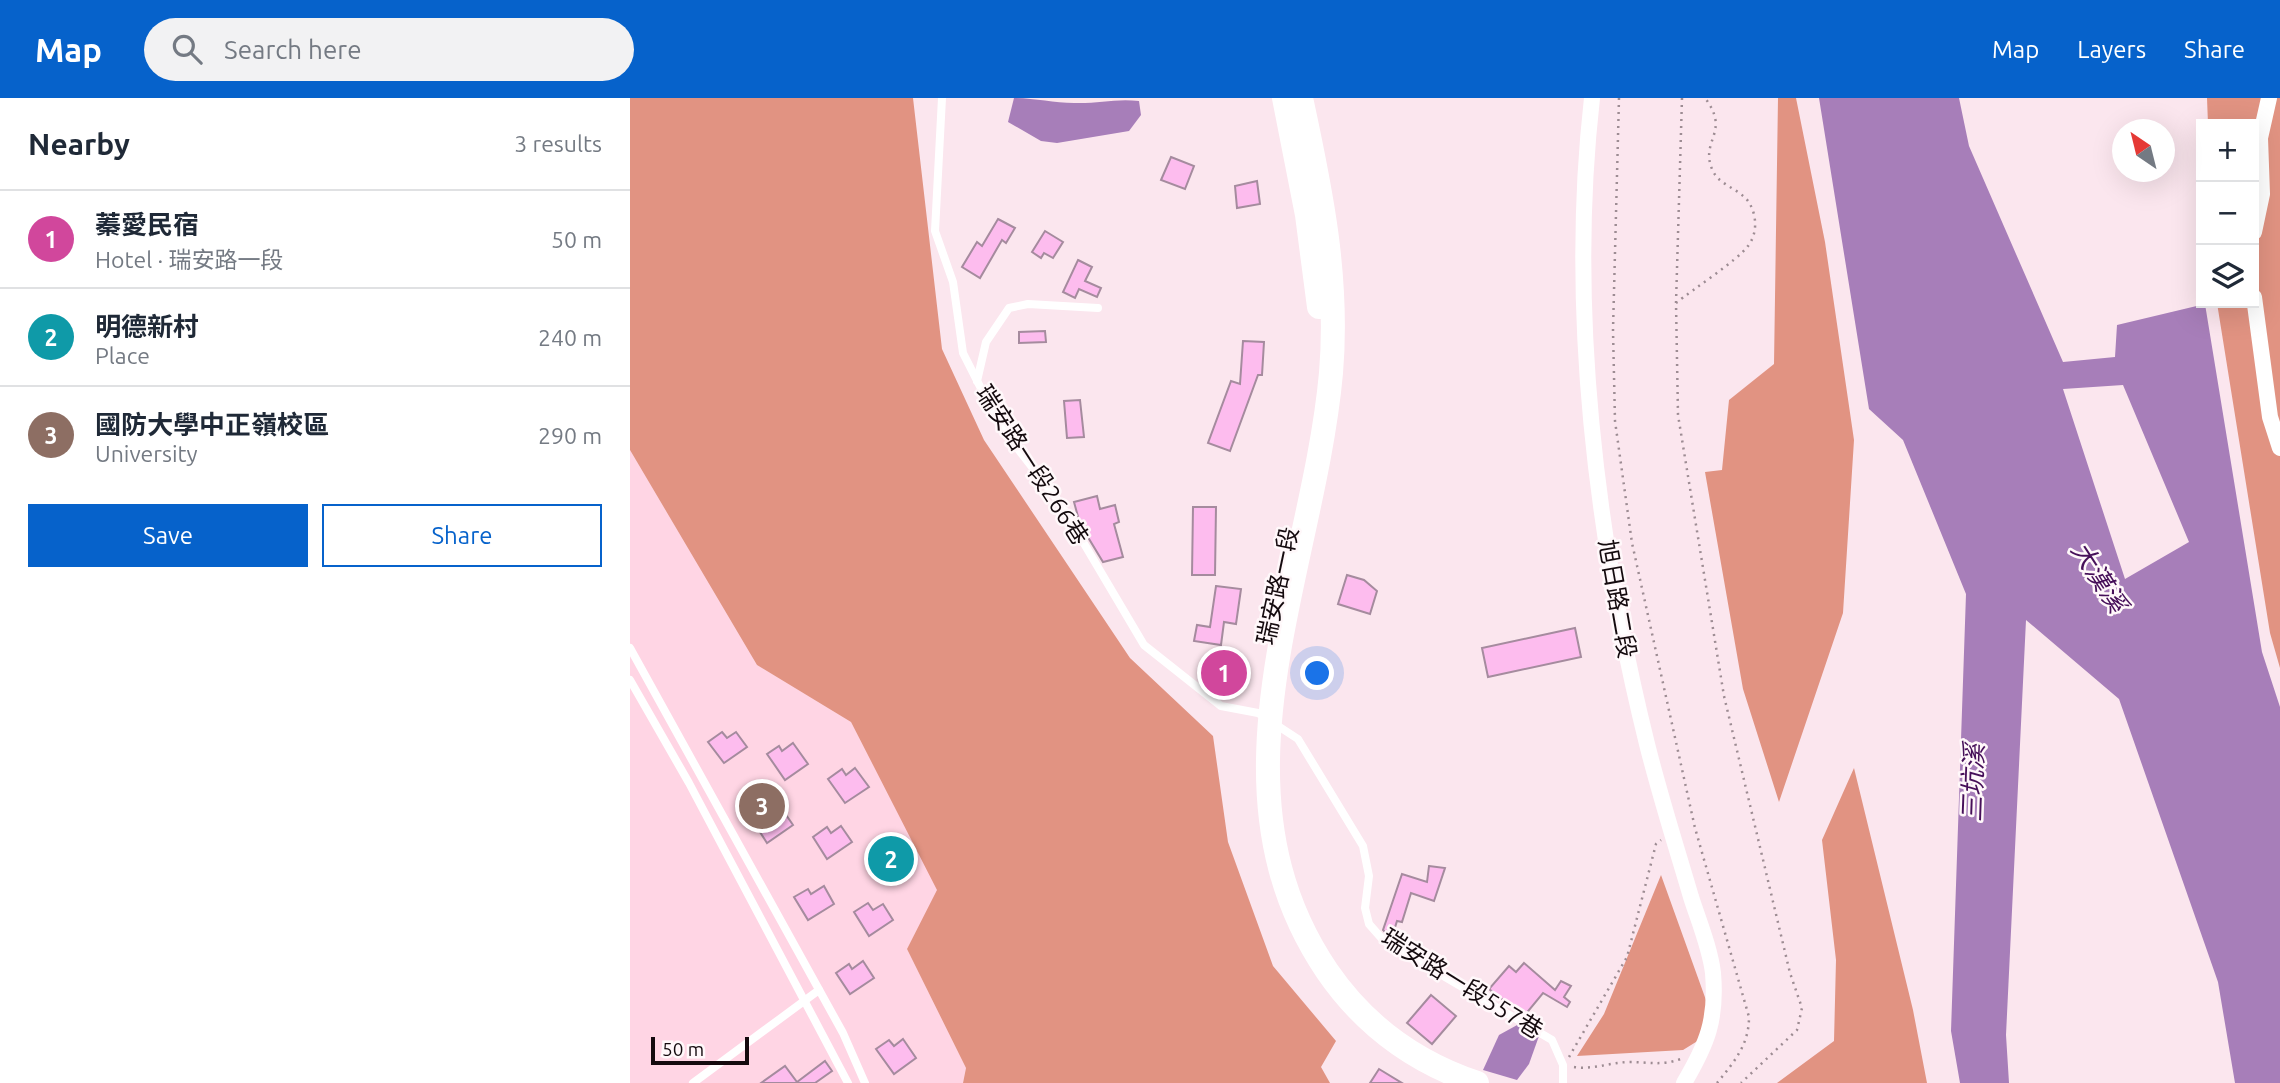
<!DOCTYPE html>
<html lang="en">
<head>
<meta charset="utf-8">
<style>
	:root { --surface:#fff; --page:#f2f2f3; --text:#1f2937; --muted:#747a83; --line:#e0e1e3; --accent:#0662cb }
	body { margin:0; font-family:Ubuntu,"Noto Sans TC",sans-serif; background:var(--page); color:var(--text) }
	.controls { position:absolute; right:21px; top:21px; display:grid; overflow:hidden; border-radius:0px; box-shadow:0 7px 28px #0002 }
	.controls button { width:63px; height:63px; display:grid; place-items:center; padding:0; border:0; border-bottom:2px solid var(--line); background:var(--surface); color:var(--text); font:35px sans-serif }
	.compass { position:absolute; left:1482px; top:21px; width:63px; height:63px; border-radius:50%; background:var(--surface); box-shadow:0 7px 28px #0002; rotate:325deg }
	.scale { position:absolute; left:21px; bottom:18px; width:98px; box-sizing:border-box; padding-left:7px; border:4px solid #140a0e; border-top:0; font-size:19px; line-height:24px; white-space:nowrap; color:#140a0e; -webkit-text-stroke:5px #fff8fa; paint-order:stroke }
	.you { position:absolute; left:688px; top:576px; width:24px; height:24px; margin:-18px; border:5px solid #fff; border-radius:50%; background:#1a73e8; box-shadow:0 0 0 10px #1a73e833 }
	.badge { display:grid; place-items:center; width:46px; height:46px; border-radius:50%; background:var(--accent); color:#fff; font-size:23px; font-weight:700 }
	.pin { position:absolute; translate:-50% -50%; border:4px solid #fff; box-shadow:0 2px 7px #0006 }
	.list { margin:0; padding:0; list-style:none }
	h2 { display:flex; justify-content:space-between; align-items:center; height:91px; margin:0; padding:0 28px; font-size:30px }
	h2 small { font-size:23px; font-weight:400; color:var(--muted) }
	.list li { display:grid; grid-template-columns:46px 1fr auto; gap:21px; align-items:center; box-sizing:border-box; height:98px; padding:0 28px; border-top:2px solid var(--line) }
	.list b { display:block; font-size:26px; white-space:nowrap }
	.list p { margin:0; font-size:23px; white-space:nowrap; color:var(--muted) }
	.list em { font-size:23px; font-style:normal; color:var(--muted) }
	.actions { display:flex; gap:14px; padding:21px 28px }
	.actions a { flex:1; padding:16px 0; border:2px solid var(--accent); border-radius:0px; text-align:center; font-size:24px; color:var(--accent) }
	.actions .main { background:var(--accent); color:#fff }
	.icon { flex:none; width:38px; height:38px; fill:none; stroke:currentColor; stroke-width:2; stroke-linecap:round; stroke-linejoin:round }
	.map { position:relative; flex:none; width:1650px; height:985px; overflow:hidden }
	header { display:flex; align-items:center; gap:42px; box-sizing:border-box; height:98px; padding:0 35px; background:var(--accent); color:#fff }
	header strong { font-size:33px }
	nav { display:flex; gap:38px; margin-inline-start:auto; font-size:24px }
	.search { width:490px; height:63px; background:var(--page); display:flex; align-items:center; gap:18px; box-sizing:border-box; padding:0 24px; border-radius:38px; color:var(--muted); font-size:26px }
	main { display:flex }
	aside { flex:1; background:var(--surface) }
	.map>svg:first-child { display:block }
	.built { fill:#ffd5e4 }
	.forest { fill:#e19382 }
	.water { fill:#a77eb9; fill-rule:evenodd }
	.building { fill:#fdbcee; stroke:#a58b9e; stroke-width:2 }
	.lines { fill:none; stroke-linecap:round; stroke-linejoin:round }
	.path { stroke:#9d8c93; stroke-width:2.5; stroke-dasharray:2 5; stroke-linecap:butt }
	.lane { stroke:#fff; stroke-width:8 }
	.street { stroke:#fff; stroke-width:16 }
	.primary { stroke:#fff; stroke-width:24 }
	.labels { text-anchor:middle; stroke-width:5; stroke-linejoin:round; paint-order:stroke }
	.street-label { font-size:24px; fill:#140a0e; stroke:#fff8fa }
	.water-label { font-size:26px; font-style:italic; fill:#460f59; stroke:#fff8fa }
</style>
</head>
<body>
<header>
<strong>Map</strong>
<div class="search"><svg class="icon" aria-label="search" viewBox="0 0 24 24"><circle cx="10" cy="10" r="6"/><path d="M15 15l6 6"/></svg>Search here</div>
<nav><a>Map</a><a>Layers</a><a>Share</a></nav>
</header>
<main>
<aside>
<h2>Nearby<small>3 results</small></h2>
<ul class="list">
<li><span class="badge" style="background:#d1479c">1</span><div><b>蓁愛民宿</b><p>Hotel · 瑞安路一段</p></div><em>50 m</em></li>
<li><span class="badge" style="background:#0f9aa8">2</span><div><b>明德新村</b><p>Place</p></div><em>240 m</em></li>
<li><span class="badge" style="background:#8d6e63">3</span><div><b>國防大學中正嶺校區</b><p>University</p></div><em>290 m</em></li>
</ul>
<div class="actions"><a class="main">Save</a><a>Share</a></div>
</aside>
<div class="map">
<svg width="1650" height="985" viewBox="0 0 1650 985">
	<rect width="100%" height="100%" fill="#fbe6ee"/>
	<path class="built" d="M0,352L127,567L221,624L308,792L277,851L336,970L333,985H0Z"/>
	<g class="forest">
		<path d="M0,0H283L312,251L354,342L500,560L583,638L598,744L643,868L706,943L691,969L700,985H333L336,970L277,851L307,792L221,624L127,567L0,352Z"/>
		<path d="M1148,0H1166L1195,144L1224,342L1213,515L1149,704L1113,591L1075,374L1092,372L1099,302L1144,266Z"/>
		<path d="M1577,0H1650V570L1640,535L1587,205H1624V26H1578Z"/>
		<path d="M1224,670L1283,912L1297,985H1147L1204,943L1206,862L1192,742Z"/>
		<path d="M1031,777L1081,916L1074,939L1053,952L947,958L974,916Z"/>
	</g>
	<g class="water">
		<path d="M384,0C404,0 424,5 444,5C467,6 486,0 509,3L511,17L499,33L427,45L411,43L378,24Z"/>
		<path d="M1189,0H1329L1339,48L1433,264L1485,259L1487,227L1575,206L1632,554L1650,609V985H1605L1588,884L1489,601L1396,522L1376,937L1379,985H1330L1321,933L1336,496L1273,342L1239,311ZM1493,287L1559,444L1495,481L1433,291Z"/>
		<path d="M889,926L909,938L899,966L887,982L853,972L869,937Z"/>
	</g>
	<g class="building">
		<path d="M541,59L564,68L555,91L531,82Z"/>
		<path d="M627,83L630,106L607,110L605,88Z"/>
		<path d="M368,121L385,130L376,145L372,142L350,180L332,169L347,144L352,148Z"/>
		<path d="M415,133L433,144L423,160L414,155L411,160L402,154Z"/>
		<path d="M448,162L462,169L455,183L471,190L467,199L449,191L445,200L433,194Z"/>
		<path d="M415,233L416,244L389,245V234Z"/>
		<path d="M613,243L634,244L632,277H628L600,353L578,345L601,283L610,286Z"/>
		<path d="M450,302L454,339L437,340L434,303Z"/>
		<path d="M467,398L470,411L485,407L489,424L484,426L493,459L473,464L450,426L444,404Z"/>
		<path d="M563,409H586L585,477H562Z"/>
		<path d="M717,477L734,482L747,493L740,516L708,506Z"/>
		<path d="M586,488L611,491L606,526L594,524L591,547L564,543L567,527L580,529Z"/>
		<path d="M945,530L951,559L858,579L852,550Z"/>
		<path d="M600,555L604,594L588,596L584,556Z"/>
		<path d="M92,634L97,640L106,634L117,649L94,665L78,644Z"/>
		<path d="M163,645L178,666L155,682L137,656L149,648L152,653Z"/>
		<path d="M225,670L239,689L215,705L198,681L212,671L216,677Z"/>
		<path d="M152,711L163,727L137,745L123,723L136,714L139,719Z"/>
		<path d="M211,728L222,744L197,761L183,739L197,729L201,735Z"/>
		<path d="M269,745L282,765L257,782L240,757L255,747L258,752Z"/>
		<path d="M799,768L815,770L804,803L781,795L772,824L767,823L762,839L758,837L753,832L772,776L797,784Z"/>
		<path d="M194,788L204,806L178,822L164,799L178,791L181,796Z"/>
		<path d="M238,805L243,812L253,806L263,822L239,838L224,814Z"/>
		<path d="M233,863L244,880L220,896L206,875L219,866L222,871Z"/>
		<path d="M894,865L925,892L931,883L941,888L934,899L940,904L937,909L913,895L894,918L859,891L879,868L886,874Z"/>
		<path d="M801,897L826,918L802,946L777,925Z"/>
		<path d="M273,941L286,960L264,976L246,951L259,942L264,948Z"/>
		<path d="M195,963L202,973L185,985H131L155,968L167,984Z"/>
		<path d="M749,971L772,985H740Z"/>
	</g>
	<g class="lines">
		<g class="path">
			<path d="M989,0L983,232L985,323L1002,445L1065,730L1119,919C1119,947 1104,964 1087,985"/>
			<path d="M1052,0L1046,205L1048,317L1094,598L1160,875L1172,910L1167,932L1111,985"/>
			<path d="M1046,205C1062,192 1108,162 1118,148C1128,135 1127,116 1118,103C1108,90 1088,87 1082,71C1070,42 1101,34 1075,0"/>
			<path d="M939,959L997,859L1026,746L1031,742"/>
			<path d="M944,969C964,972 981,964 1000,964C1020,964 1030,968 1051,961"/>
		</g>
		<g class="lane">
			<path d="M312,0L305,133L323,184L333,255L370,328L430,405L514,547L591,608L628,615L668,641L733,748L739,778L735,810L739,826L754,843L922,942L933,967V985"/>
			<path d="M347,283L356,244L379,210L398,206L468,210"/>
			<path d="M0,550L213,935L235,985"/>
			<path d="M0,582L59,685L218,985"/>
			<path d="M63,985L189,892"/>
		</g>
		<g class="street">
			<path d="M962,0C938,211 966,440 1017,646C1030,698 1046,748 1061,799C1069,824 1080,850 1083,875C1087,922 1077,946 1054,985"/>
			<path d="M1624,134L1632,96L1630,40L1639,0"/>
			<path d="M1624,199L1640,319L1650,350"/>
		</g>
		<g class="primary">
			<path d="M654,0L677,117L689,209"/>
			<path d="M671,0C691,92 709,180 701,275C683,474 571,687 697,873C734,927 784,964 847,985"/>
		</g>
	</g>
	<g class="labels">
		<g class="street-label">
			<text transform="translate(402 367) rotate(57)" y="8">瑞安路一段266巷</text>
			<text transform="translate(648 488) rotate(-78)" y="8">瑞安路一段</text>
			<text transform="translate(987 501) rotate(80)" y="8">旭日路二段</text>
			<text transform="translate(832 886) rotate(32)" y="8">瑞安路一段557巷</text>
		</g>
		<g class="water-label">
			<text transform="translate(1469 479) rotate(57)" y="9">大漢溪</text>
			<text transform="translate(1343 685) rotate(-88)" y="9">三坑溪</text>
		</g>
	</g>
</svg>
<div class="controls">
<button>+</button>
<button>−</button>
<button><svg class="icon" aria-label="layers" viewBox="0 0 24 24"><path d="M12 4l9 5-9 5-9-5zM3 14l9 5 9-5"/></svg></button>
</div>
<svg class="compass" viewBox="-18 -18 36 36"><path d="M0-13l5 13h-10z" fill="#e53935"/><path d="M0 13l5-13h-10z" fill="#747a83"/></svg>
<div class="scale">50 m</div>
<div class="you"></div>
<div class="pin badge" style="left:594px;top:575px;background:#d1479c">1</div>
<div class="pin badge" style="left:261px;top:761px;background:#0f9aa8">2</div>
<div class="pin badge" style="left:132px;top:708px;background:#8d6e63">3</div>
</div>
</main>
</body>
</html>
